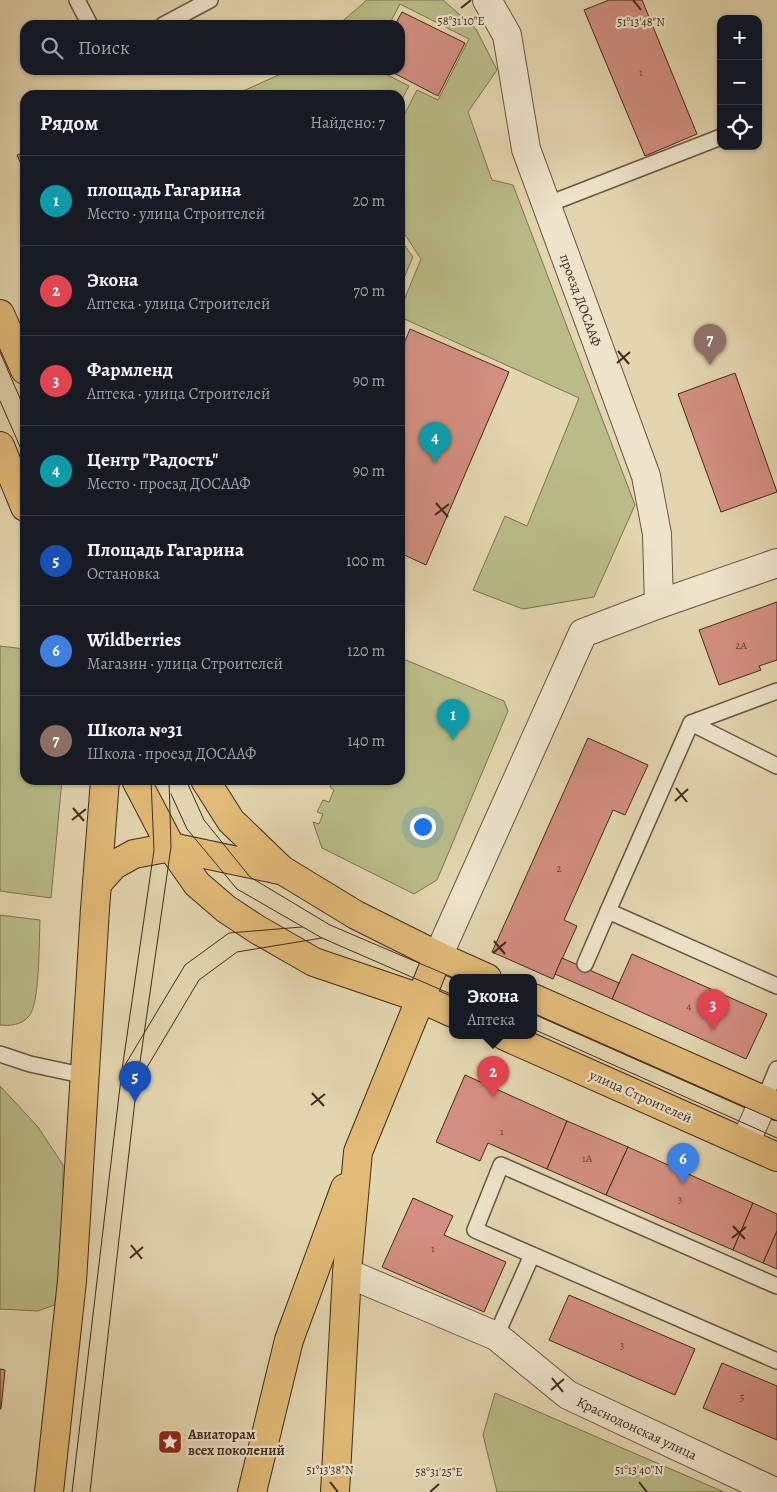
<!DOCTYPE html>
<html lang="ru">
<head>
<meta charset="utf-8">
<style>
	:root { --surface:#171b24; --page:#242831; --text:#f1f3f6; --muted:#9ea1a6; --line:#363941; --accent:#2563eb }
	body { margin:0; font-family:Alegreya,serif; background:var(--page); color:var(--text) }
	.controls { position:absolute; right:15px; top:15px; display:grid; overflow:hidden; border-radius:10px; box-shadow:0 1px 4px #0004 }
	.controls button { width:45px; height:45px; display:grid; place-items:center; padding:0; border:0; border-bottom:1px solid var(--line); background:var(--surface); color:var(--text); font:25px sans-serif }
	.you { position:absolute; left:422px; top:826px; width:18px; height:18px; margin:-12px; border:4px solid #fff; border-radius:50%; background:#1a73e8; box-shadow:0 0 0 8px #1a73e833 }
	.badge { display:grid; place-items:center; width:32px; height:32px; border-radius:50%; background:var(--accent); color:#fff; font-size:16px; font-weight:700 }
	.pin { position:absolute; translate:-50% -41px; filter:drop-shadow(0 1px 2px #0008) }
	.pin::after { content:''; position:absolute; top:26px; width:18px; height:15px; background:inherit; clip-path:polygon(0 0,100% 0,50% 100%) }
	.popup { position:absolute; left:449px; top:974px; width:88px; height:65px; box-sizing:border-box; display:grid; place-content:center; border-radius:10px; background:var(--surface); filter:drop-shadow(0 1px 4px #0005); font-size:16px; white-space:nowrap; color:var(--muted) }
	.popup b { font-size:19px; color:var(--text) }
	.popup::after { content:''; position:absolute; left:50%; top:100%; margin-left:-10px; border:10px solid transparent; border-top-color:var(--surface) }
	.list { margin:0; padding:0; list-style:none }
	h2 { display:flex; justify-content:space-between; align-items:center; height:65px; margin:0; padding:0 20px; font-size:21px }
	h2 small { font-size:16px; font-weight:400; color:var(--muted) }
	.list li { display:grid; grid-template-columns:32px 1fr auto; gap:15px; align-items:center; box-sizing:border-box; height:90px; padding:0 20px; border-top:1px solid var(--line) }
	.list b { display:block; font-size:19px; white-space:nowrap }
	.list p { margin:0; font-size:16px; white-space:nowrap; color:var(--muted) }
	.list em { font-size:16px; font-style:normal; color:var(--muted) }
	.icon { flex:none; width:28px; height:28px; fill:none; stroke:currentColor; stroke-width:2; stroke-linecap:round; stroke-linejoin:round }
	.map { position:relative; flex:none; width:777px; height:1492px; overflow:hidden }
	.search { position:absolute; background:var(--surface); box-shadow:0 1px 4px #0004; left:20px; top:20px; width:385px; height:55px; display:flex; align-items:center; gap:12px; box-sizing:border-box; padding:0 18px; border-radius:15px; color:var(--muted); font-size:19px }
	.panel { position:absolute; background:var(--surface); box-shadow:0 1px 4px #0004; left:20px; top:90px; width:385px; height:695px; border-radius:15px }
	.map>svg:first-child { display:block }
	.green { fill:#b9bc87; stroke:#7e7352 }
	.building { fill:#d38f81; stroke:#422a1d }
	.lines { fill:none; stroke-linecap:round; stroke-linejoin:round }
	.service-casing { stroke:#6a5542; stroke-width:18 }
	.minor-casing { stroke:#6a5542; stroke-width:30 }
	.primary-casing { stroke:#422a1d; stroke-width:30 }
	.service { stroke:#ede4cb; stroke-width:15 }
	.minor { stroke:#ede4cb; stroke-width:28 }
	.primary { stroke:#e2bb78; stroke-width:28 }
	.tram { stroke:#422a1d; stroke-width:1 }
	.ticks { fill:none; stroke:#422a1d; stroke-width:2 }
	.labels { text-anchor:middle; stroke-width:4.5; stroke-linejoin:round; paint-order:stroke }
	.number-label { font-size:11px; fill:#664336 }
	.street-label { font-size:14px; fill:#422a1d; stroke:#ede4cb }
	.poi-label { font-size:14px; font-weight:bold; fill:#422a1d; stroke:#ede4cb; text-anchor:start }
	.ticks-label { font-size:12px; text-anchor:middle; fill:#422a1d; stroke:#ede4cb; stroke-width:4.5; stroke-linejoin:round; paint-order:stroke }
</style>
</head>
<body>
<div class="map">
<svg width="777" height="1492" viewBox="0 0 777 1492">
	<rect width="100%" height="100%" fill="#e3d6af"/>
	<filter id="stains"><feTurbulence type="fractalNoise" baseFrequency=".004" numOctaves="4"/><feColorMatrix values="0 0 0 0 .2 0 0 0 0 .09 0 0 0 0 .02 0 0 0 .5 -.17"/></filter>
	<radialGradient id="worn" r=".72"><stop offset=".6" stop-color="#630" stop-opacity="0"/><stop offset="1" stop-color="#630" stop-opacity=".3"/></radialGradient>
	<g class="green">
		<path d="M367,0H443L476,29L497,70L468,112L492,180L513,185L635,505L594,597L523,609L473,590L505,516L527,526L579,398L400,317V310L421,259L400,227V123L417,90L438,100L469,39L400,4L389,25H338Z"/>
		<path d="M287,70H378L409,86L400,103V95H234L283,73Z"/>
		<path d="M400,239L413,257L400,287Z"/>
		<path d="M0,646L25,649V780H62L51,898L0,891Z"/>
		<path d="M406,660L504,701L508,711L437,880L414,894L322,848L313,822L319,824L323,814L317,812L323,800L329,802L334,790L330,787L333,780H400V664Z"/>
		<path d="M0,915L40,920C39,939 40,1004 29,1016C22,1025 10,1026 0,1025Z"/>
		<path d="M0,1086L38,1127L63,1165V1237L57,1304L38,1311L0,1309Z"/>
		<path d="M495,1393L724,1492H497L483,1435Z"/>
	</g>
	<g class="building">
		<path d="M609,0H642L697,134L645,156L584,10Z"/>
		<path d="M402,12L465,43L438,96L388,70H400V25H395Z"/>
		<path d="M25,152V173L17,155Z"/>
		<path d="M410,329L509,372L426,565L400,553V353Z"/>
		<path d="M735,373L777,492L721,512L678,394Z"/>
		<path d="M777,602V660L759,666L761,670L719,685L699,630Z"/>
		<path d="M588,738L648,765L625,815L613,810L564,920L577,926L553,979L492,952Z"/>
		<path d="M632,954L767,1014L746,1059L612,999Z"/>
		<path d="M562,958L619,983L612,999L555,974Z"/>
		<path d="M465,1075L567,1121L547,1169L488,1143L480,1161L436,1142Z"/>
		<path d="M567,1121L628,1147L606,1195L547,1169Z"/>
		<path d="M628,1147L753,1203L733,1250L606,1195Z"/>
		<path d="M413,1198L453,1216L444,1235L506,1262L484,1312L382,1267Z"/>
		<path d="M753,1203L777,1214V1231L763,1263L733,1250Z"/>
		<path d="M777,1231V1269L763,1263Z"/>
		<path d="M569,1295L695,1349L675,1395L549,1340Z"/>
		<path d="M722,1363L777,1386V1440L703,1408Z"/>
		<path d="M0,1369L5,1370L1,1409H0Z"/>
	</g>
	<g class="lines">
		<defs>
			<g id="service">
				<path d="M77,0L90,25"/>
				<path d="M163,25L210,0"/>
				<path d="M546,205L721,137"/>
				<path d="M777,691L691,723L608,911L777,986"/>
				<path d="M691,723L777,766"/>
				<path d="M585,964L608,911"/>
				<path d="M0,1054L30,1064L86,1076"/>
				<path d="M764,1100L777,1069"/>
				<path d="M777,1286L501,1165L475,1230L777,1361"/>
				<path d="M496,1336L532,1255"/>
			</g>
			<g id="minor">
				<path d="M487,0L507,35L526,149L646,476L657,534L659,604"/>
				<path d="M438,956L583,633L659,604L777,563"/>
				<path d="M745,1143L764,1100"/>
				<path d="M347,1273L496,1336L568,1395L775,1492"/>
			</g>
			<g id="primary">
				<path d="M0,314L25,370"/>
				<path d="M0,446L25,507"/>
				<path d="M136,780L171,847L197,884L226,909L258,930L314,962L420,998L453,1013"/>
				<path d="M205,780L231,821L282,870L356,915L438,956L487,978"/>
				<path d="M97,884L114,865L134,854L171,847L280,870"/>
				<path d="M533,998L777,1106"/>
				<path d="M505,1036L777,1157"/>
				<path d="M49,1492L72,1281L95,909L105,780"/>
				<path d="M252,1492L289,1340L345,1188"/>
				<path d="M335,1492L347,1273L358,1152L438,956"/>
			</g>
		</defs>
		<use href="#service" class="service-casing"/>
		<use href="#minor" class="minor-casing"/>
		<use href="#primary" class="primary-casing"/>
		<use href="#service" class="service"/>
		<use href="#minor" class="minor"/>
		<use href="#primary" class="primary"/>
		<g class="tram">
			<path d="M0,352L25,410"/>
			<path d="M0,401L25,458"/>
			<path d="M186,780L204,820L250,877L330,925L454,978"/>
			<path d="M171,794L187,829L237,889L322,938L453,995"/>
			<path d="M533,1013L777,1121"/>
			<path d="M533,1029L777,1138"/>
			<path d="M125,1065L185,965L229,933L302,927"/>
			<path d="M140,1079L199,980L237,952L322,938"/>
			<path d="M72,1492L122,1070L154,850L151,780"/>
			<path d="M90,1492L137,1083L171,847L169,780"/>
		</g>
	</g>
	<path class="ticks" d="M633,0L641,10M461,8L471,0M618,351L629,364M617,363L630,352M436,503L448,517M435,515L449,504M676,788L687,802M675,801L688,789M73,808L84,821M72,820L86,809M494,941L505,954M493,953L506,942M312,1093L324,1106M311,1105L325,1094M733,1226L745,1239M732,1238L746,1227M131,1245L142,1259M130,1258L143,1247M552,1378L563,1392M551,1390L564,1379M330,1482L338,1492M639,1482L647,1492M430,1492L439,1484"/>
	<defs>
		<symbol id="sight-square" viewBox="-11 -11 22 22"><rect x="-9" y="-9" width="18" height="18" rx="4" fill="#8f2418" stroke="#ede4cb"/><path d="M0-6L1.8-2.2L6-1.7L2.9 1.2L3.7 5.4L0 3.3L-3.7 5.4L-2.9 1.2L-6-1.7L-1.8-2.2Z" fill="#fff"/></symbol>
	</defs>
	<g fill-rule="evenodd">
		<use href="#sight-square" x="156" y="1428" width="28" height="28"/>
	</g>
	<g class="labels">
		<g class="number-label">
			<text x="641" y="76">1</text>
			<text x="741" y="649">2А</text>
			<text x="559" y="872">2</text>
			<text x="689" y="1010">4</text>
			<text x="502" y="1135">1</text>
			<text x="587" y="1162">1А</text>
			<text x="680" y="1203">3</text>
			<text x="433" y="1252">1</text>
			<text x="622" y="1349">3</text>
			<text x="742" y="1401">5</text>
		</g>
		<g class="street-label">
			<text transform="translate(581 300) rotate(70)" y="5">проезд ДОСААФ</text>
			<text transform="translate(641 1096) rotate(24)" y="5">улица Строителей</text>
			<text transform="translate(637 1428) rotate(25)" y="5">Краснодонская улица</text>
		</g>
		<g class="poi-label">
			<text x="188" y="1439">Авиаторам<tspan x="188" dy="16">всех поколений</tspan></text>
		</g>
	</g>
	<g class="ticks-label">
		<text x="461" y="25">58°31'10"E</text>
		<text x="641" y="26">51°13'48"N</text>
		<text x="330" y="1474">51°13'38"N</text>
		<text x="639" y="1474">51°13'40"N</text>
		<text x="439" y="1476">58°31'25"E</text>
	</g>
	<rect width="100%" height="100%" filter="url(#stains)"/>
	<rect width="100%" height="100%" fill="url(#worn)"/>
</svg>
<div class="controls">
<button>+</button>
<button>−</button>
<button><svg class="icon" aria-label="locate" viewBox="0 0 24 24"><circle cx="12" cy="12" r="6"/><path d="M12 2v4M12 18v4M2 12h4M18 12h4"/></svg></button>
</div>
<div class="you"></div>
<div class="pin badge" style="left:453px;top:740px;background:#0f9aa8">1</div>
<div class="pin badge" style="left:493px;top:1097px;background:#e0444e">2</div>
<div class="popup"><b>Экона</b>Аптека</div>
<div class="pin badge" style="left:713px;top:1030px;background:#e0444e">3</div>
<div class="pin badge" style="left:435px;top:463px;background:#0f9aa8">4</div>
<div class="pin badge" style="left:135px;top:1102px;background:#1a4fb4">5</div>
<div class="pin badge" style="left:683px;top:1184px;background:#3f7fe0">6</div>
<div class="pin badge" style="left:710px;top:365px;background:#8d6e63">7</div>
<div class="search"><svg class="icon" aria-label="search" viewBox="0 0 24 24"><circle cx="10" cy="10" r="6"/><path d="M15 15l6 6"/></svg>Поиск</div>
<section class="panel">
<h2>Рядом<small>Найдено: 7</small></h2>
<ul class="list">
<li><span class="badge" style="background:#0f9aa8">1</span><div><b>площадь Гагарина</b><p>Место · улица Строителей</p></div><em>20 m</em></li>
<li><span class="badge" style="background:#e0444e">2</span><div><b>Экона</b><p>Аптека · улица Строителей</p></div><em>70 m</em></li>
<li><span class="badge" style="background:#e0444e">3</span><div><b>Фармленд</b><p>Аптека · улица Строителей</p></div><em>90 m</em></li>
<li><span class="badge" style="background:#0f9aa8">4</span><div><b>Центр &quot;Радость&quot;</b><p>Место · проезд ДОСААФ</p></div><em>90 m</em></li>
<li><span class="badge" style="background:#1a4fb4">5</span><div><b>Площадь Гагарина</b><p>Остановка</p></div><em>100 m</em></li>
<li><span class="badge" style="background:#3f7fe0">6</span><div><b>Wildberries</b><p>Магазин · улица Строителей</p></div><em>120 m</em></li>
<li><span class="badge" style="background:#8d6e63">7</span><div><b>Школа №31</b><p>Школа · проезд ДОСААФ</p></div><em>140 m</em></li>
</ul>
</section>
</div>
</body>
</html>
